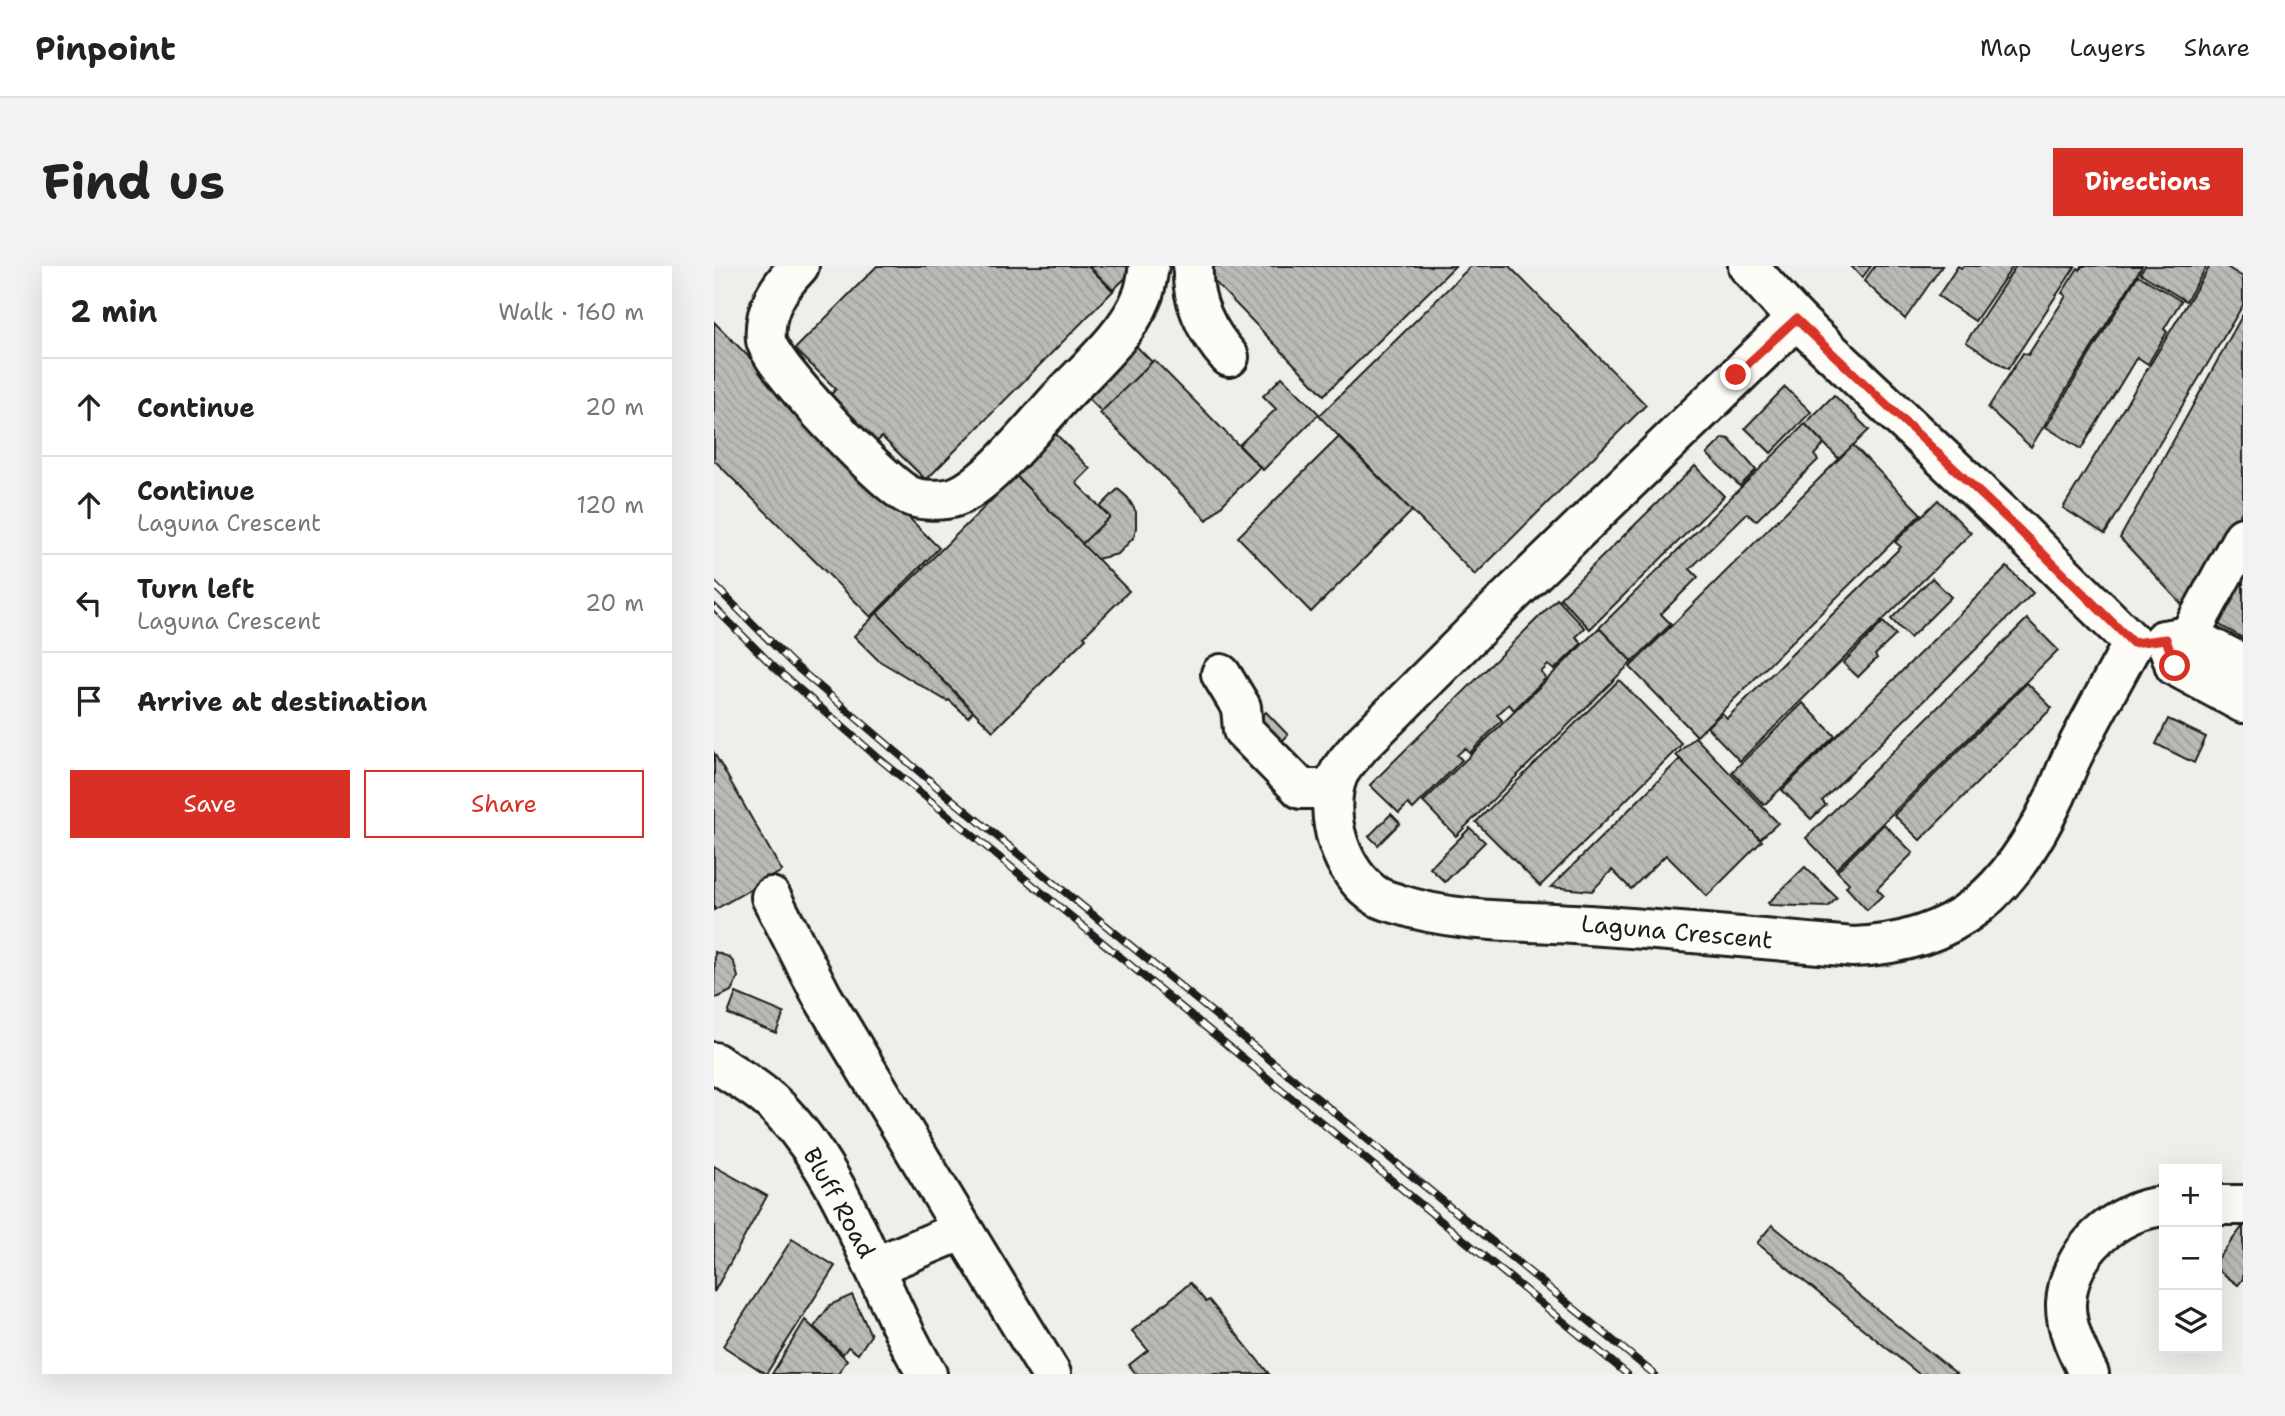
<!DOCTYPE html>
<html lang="en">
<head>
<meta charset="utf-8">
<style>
	:root { --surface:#fff; --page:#f2f2f2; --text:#222; --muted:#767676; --line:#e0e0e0; --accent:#d93025 }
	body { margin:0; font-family:"Shantell Sans",sans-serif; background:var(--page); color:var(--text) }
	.controls { position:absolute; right:21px; bottom:21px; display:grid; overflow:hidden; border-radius:0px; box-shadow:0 7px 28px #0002 }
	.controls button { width:63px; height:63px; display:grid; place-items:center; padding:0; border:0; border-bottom:2px solid var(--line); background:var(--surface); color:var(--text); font:35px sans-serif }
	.stop { position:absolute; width:21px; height:21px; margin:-16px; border:5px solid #d93025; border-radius:50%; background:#fff }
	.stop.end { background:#d93025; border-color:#fff; box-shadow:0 2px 7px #0008 }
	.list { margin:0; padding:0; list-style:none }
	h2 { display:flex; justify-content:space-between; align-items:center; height:91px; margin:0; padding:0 28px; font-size:30px }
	h2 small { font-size:23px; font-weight:400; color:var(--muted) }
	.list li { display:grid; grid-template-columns:46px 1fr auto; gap:21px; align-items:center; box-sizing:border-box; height:98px; padding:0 28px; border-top:2px solid var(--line) }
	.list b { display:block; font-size:26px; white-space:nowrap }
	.list p { margin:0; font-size:23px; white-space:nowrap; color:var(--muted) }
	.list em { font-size:23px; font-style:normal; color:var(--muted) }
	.actions { display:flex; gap:14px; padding:21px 28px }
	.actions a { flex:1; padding:16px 0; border:2px solid var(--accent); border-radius:0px; text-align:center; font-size:24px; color:var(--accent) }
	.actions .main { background:var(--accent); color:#fff }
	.icon { flex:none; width:38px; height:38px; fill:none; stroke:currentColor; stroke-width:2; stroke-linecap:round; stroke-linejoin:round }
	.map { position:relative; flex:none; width:1529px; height:1108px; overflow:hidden; border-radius:0px }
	header { display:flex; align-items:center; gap:42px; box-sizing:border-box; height:98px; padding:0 35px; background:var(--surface); border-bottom:2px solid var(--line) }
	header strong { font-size:33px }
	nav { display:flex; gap:38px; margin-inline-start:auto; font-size:24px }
	.intro { display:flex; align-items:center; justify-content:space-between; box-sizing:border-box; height:168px; padding:0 42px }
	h1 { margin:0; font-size:49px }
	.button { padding:18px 32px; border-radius:0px; background:var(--accent); color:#fff; font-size:24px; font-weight:700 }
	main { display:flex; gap:42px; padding:0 42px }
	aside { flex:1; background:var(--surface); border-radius:0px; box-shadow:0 7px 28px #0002 }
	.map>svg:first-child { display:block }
	.building { fill:url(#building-back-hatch); stroke:#1c1c1c; stroke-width:2 }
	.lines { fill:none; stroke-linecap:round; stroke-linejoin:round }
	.minor-casing { stroke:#1c1c1c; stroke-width:44 }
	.major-casing { stroke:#1c1c1c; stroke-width:44 }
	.minor { stroke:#fdfcf7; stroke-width:38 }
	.major { stroke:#fdfcf7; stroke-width:38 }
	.rail-casing { stroke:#1c1c1c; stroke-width:8 }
	.rail { stroke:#fdfcf7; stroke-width:5; stroke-dasharray:16; stroke-linecap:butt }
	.route { stroke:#d93025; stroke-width:9 }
	.labels { text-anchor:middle; stroke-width:5; stroke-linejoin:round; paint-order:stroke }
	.street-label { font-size:24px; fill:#1c1c1c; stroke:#fdfcf7 }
</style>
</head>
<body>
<header>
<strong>Pinpoint</strong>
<nav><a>Map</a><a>Layers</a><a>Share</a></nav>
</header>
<div class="intro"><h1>Find us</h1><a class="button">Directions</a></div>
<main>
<aside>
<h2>2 min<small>Walk · 160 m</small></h2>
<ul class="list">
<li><svg class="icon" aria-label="ahead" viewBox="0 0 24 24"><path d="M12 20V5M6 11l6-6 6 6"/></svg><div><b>Continue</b></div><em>20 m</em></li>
<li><svg class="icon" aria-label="ahead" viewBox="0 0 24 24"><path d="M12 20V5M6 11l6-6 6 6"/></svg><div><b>Continue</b><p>Laguna Crescent</p></div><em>120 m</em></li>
<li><svg class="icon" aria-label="left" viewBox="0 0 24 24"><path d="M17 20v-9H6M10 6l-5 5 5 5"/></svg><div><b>Turn left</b><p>Laguna Crescent</p></div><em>20 m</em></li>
<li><svg class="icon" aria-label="arrive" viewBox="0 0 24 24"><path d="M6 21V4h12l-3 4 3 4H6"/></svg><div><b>Arrive at destination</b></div></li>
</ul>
<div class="actions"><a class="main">Save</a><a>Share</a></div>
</aside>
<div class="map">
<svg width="1529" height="1108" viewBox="0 0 1529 1108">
	<defs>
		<pattern id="building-back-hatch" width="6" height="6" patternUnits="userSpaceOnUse" patternTransform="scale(1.75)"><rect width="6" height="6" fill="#bbbab6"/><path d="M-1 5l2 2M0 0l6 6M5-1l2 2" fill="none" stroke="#a09f9c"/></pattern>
	</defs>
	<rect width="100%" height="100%" fill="#f0eeea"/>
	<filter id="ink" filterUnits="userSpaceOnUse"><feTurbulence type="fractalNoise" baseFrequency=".0143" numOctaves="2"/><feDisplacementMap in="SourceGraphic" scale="14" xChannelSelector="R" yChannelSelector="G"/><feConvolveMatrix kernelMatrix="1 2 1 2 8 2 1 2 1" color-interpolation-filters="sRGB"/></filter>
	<g filter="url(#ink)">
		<g class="building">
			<path d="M163,0H374L399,25L212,214L168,171L155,183L109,137L122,123L81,83Z"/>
			<path d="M375,0H420L422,2L399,24Z"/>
			<path d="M497,0H741L610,129L495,10Z"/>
			<path d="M757,0H795L932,139L761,309L605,150Z"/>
			<path d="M1137,0H1157L1148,12Z"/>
			<path d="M1161,0H1228L1191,53L1150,15Z"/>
			<path d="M1244,0L1247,2L1249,0H1299L1261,55L1224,30Z"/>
			<path d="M1302,0L1361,1L1294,103L1252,76Z"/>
			<path d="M1368,0H1428L1317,181L1274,142L1309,87L1314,89L1352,30L1348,27L1364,2L1366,4Z"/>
			<path d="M1431,0H1493L1472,35L1426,7Z"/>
			<path d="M1496,0H1511L1529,11V39L1391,268L1349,242Z"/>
			<path d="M1424,9L1467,35L1450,63L1453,66L1434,98L1423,91L1367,183L1332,161Z"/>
			<path d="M1529,48V243L1474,345L1406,272Z"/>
			<path d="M0,56L225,282L157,351L0,194Z"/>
			<path d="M422,80L438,96L388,146L372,130Z"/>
			<path d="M440,94L546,201L493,254L386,147Z"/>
			<path d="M568,111L605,148L549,204L525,179L562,143L549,130Z"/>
			<path d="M1071,121L1097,146L1057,187L1031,162Z"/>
			<path d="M1120,129L1155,164L1125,193L1091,158Z"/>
			<path d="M1091,158L1110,178L1100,189L1104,194L1042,255L1033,247L976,303L984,311L947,348L957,358L918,396L885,362Z"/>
			<path d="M340,166L376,203L362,217L396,251L368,278L298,206Z"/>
			<path d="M625,171L698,245L597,346L524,271Z"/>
			<path d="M1009,172L1015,173L1042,204L1026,220L993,188Z"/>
			<path d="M1139,179L1207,248L983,470L916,401Z"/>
			<path d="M981,200L1010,230L876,363L846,332Z"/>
			<path d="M302,210L415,325L370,370L372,372L279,465L163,347Z"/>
			<path d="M404,223L414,232L422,246V262L420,271L404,288L383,293L368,278L396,251L386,241Z"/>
			<path d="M1224,234L1257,267L1026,495L993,461L1008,447L1013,452L1187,281L1181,276Z"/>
			<path d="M1293,301L1319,327L1108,535L1112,539L1097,553L1068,524Z"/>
			<path d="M1218,312L1237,331L1196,372L1177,353Z"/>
			<path d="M1529,312V372L1504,358Z"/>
			<path d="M843,333L871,362L862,371L868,377L840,404L834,399L827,406L832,412L800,444L795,438L783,449L788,454L756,487L751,482L743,489L748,494L699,543L694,538L685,547L656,519Z"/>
			<path d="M163,347L259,445L254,451L235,434L233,435L164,394L140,370Z"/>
			<path d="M1313,353L1344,384L1122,603L1092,572Z"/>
			<path d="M1169,356L1182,369L1161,389L1163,392L1144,411L1129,397Z"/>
			<path d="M885,362L918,396L742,570L709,536Z"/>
			<path d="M905,414L968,478L826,620L762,556Z"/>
			<path d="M1313,417L1338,442L1206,574L1180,549Z"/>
			<path d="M1089,437L1121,470L1050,539L1018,506Z"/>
			<path d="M552,446L574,469L552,492L529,469Z"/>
			<path d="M1454,453L1492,471L1480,497L1442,478Z"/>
			<path d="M981,471L1064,557L1045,574L962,489Z"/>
			<path d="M0,487L68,605L0,644Z"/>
			<path d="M966,493L1048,575L993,630L952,589L917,623L898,604L878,625L837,621Z"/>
			<path d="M677,548L686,557L664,579L655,570Z"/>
			<path d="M1170,558L1199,587L1163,623L1169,629L1153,644L1132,621L1135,617L1123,605Z"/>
			<path d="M756,562L771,576L731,616L716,602Z"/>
			<path d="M1091,601L1123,632L1114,641L1056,639L1054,637Z"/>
			<path d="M1,686L15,691L20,697L24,711L17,725L5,731L0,732Z"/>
			<path d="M22,727L70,747L62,767L14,748Z"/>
			<path d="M0,900L53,930L0,1026Z"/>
			<path d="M1058,959L1243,1108H1205L1043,977Z"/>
			<path d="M1529,960V1013L1524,1019L1503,1003V994Z"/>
			<path d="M78,973L121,1000L52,1108L9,1080Z"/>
			<path d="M476,1017L492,1036L495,1034L555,1108H422L415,1099L434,1084L418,1065Z"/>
			<path d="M138,1029L157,1069L144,1088L134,1081L129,1088L100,1061L116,1039Z"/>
			<path d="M91,1054L133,1094L124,1108H58Z"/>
		</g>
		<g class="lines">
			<defs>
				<g id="minor">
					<path d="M85,0C65,21 49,44 52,74C54,98 170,217 194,229C205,235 229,235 241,231C273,220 321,159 345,133C372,104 414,68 428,31C432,22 433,10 435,0"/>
					<path d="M479,0C477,35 492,65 515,91"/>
					<path d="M1034,0L1082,53L1303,262L1419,377"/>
					<path d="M1082,53L793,333L647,479C640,488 629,498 624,509C608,548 627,609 664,631C670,634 678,636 684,638C745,658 811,654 874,659C963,665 1051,673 1139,681C1244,677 1297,624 1340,533C1347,519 1352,503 1359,489C1378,451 1399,414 1419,377"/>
					<path d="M1449,374L1475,370L1529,398"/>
					<path d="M1453,376L1461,400L1529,437"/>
					<path d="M1461,400L1475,370L1529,271"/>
					<path d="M507,408L527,441L529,464L587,523H605L618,533"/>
					<path d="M57,631L108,730L249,964L160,1001"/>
					<path d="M1503,939H1529"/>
					<path d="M249,964L337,1108"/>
					<path d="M1375,1108C1364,1087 1351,1061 1352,1037C1355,985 1401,945 1450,940"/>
				</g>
				<path id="major" d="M0,796C23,811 50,826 69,847C137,921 162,1023 213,1108"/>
			</defs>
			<use href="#minor" class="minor-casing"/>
			<use href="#major" class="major-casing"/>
			<use href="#minor" class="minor"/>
			<use href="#major" class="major"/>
			<defs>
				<g id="rail">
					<path d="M0,319L78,397L235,531L940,1108"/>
					<path d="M0,341L61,402L162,490L913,1108"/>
				</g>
			</defs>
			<use href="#rail" class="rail-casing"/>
			<use href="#rail" class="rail"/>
		</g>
	</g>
	<g class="lines" filter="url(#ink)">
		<path class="route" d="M1022,109L1082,53L1303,262L1419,377L1452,373L1461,400"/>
	</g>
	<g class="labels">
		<g class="street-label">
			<text transform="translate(963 666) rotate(5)" y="8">Laguna Crescent</text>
			<text transform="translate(125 937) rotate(61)" y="8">Bluff Road</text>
		</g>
	</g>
</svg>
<div class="controls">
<button>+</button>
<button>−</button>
<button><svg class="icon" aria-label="layers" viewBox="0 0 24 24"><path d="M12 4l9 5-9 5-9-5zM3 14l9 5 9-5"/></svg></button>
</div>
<div class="stop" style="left:1461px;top:400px"></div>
<div class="stop end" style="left:1022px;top:109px"></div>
</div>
</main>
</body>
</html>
